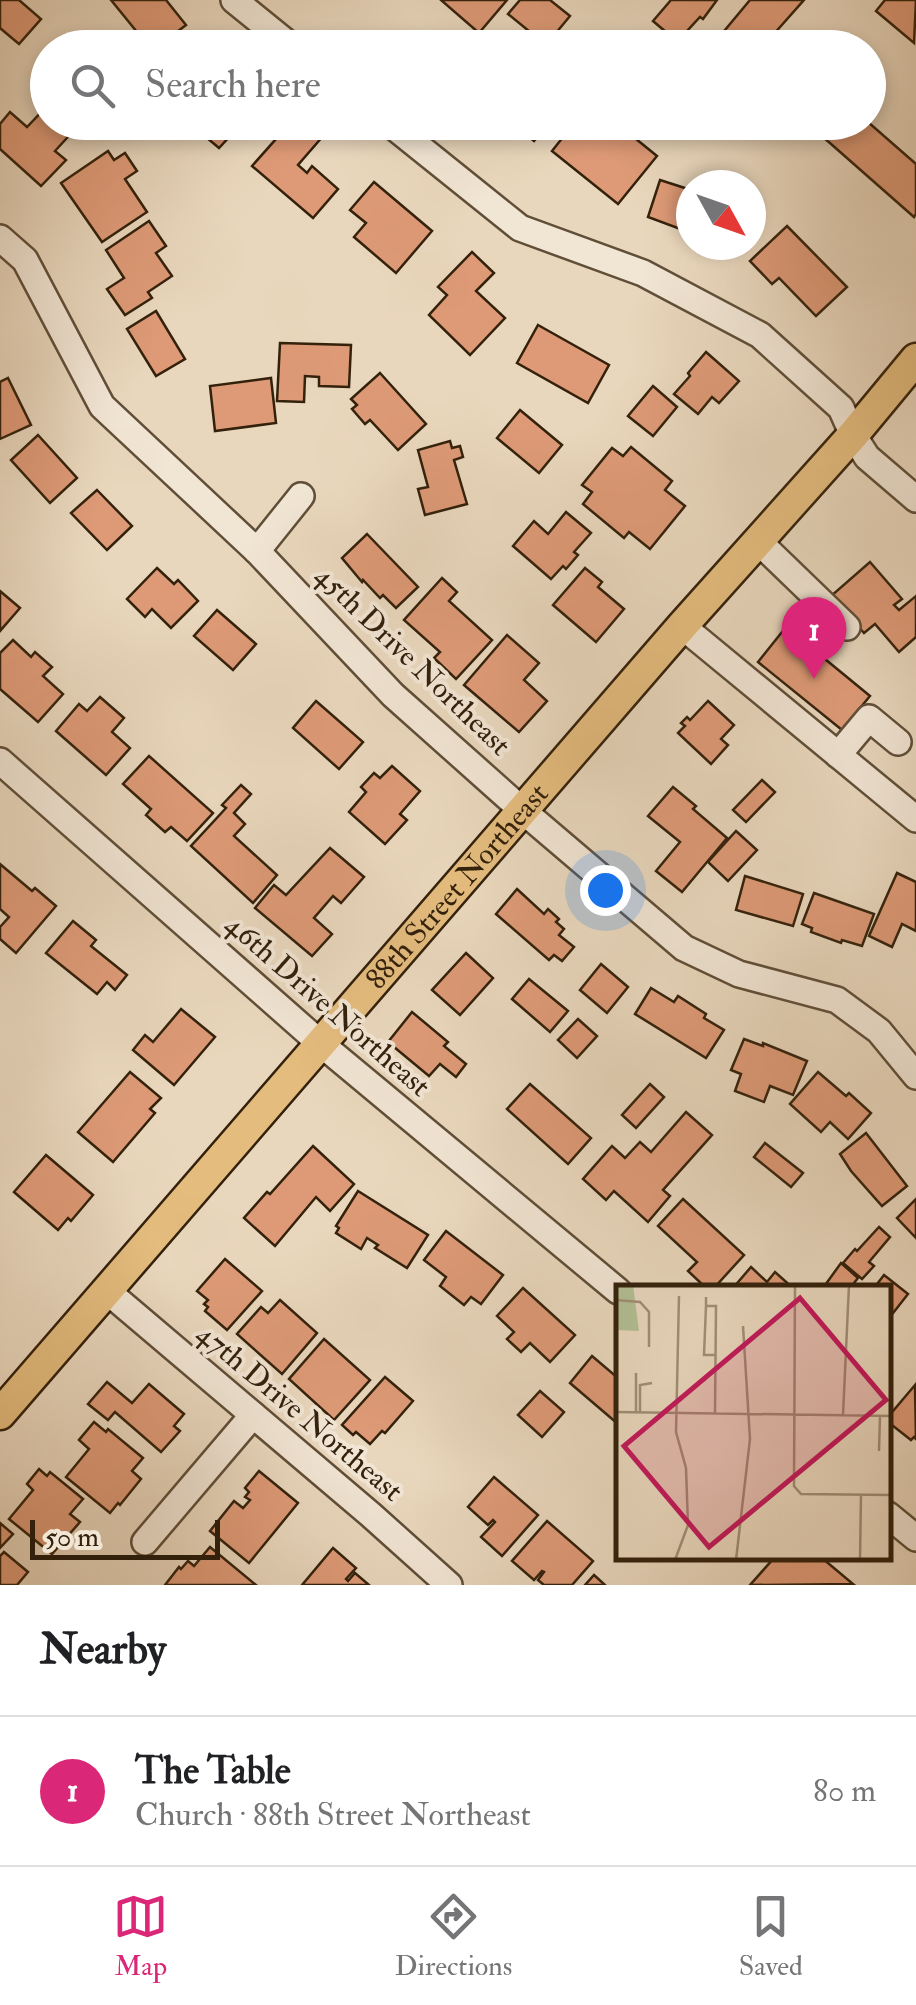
<!DOCTYPE html>
<html lang="en">
<head>
<meta charset="utf-8">
<style>
	:root { --surface:#fff; --page:#f6f6f6; --text:#202124; --muted:#757577; --line:#e0e0e0; --accent:#db2777 }
	body { margin:0; font-family:"IM FELL Double Pica",serif; background:var(--page); color:var(--text) }
	.compass { position:absolute; left:676px; top:170px; width:90px; height:90px; border-radius:50%; background:var(--surface); box-shadow:0 5px 15px #0003; rotate:130deg }
	.scale { position:absolute; left:30px; bottom:25px; width:190px; box-sizing:border-box; padding-left:10px; border:5px solid #33210c; border-top:0; font-size:28px; line-height:35px; white-space:nowrap; color:#33210c; -webkit-text-stroke:8px #f1e5d4; paint-order:stroke }
	.you { position:absolute; left:605px; top:890px; width:35px; height:35px; margin:-25px; border:8px solid #fff; border-radius:50%; background:#1a73e8; box-shadow:0 0 0 15px #1a73e833 }
	.badge { display:grid; place-items:center; width:65px; height:65px; border-radius:50%; background:var(--accent); color:#fff; font-size:32px; font-weight:700 }
	.pin { position:absolute; translate:-50% -82px; filter:drop-shadow(0 2px 5px #0008) }
	.pin::after { content:''; position:absolute; top:52px; width:35px; height:30px; background:inherit; clip-path:polygon(0 0,100% 0,50% 100%) }
	.list { margin:0; padding:0; list-style:none }
	h2 { display:flex; justify-content:space-between; align-items:center; height:130px; margin:0; padding:0 40px; font-size:42px }
	h2 small { font-size:32px; font-weight:400; color:var(--muted) }
	.list li { display:grid; grid-template-columns:65px 1fr auto; gap:30px; align-items:center; box-sizing:border-box; height:150px; padding:0 40px; border-top:2px solid var(--line) }
	.list b { display:block; font-size:38px; white-space:nowrap }
	.list p { margin:0; font-size:32px; white-space:nowrap; color:var(--muted) }
	.list em { font-size:32px; font-style:normal; color:var(--muted) }
	.icon { flex:none; width:55px; height:55px; fill:none; stroke:currentColor; stroke-width:2; stroke-linecap:round; stroke-linejoin:round }
	.map { position:relative; flex:none; width:916px; height:1585px; overflow:hidden }
	.search { position:absolute; background:var(--surface); box-shadow:0 5px 15px #0003; left:30px; right:30px; top:30px; height:110px; display:flex; align-items:center; gap:25px; box-sizing:border-box; padding:0 35px; border-radius:55px; color:var(--muted); font-size:38px }
	.sheet { height:280px; background:var(--surface) }
	nav { display:flex; justify-content:space-around; align-items:center; box-sizing:border-box; height:140px; border-top:2px solid var(--line); background:var(--surface); font-size:28px; color:var(--muted) }
	nav a { display:grid; justify-items:center; gap:5px }
	nav .on { color:var(--accent) }
	.map>svg:first-child { display:block }
	.building { fill:#de9a77; stroke:#33210c; stroke-width:2.5 }
	.lines { fill:none; stroke-linecap:round; stroke-linejoin:round }
	.minor-casing { stroke:#604e38; stroke-width:30 }
	.major-casing { stroke:#33210c; stroke-width:35 }
	.minor { stroke:#f1e5d4; stroke-width:25 }
	.major { stroke:#e4bc7e; stroke-width:30 }
	.labels { text-anchor:middle; stroke-width:8; stroke-linejoin:round; paint-order:stroke }
	.street-label { font-size:30px; fill:#33210c; stroke:#f1e5d4 }
	.inset-road { fill:none; stroke:#a08e76; stroke-width:2.5 }
	.view { fill:#c2185b; fill-opacity:0.15; stroke:#c2185b; stroke-width:5 }
	.inset-edge { fill:none; stroke:#33210c; stroke-width:5 }
</style>
</head>
<body>
<div class="map">
<svg width="916" height="1585" viewBox="0 0 916 1585">
	<rect width="100%" height="100%" fill="#e9d7bd"/>
	<filter id="stains"><feTurbulence type="fractalNoise" baseFrequency=".002" numOctaves="4"/><feColorMatrix values="0 0 0 0 .2 0 0 0 0 .09 0 0 0 0 .02 0 0 0 .5 -.17"/></filter>
	<radialGradient id="worn" r=".72"><stop offset=".6" stop-color="#630" stop-opacity="0"/><stop offset="1" stop-color="#630" stop-opacity=".3"/></radialGradient>
	<g class="building">
		<path d="M0,0H19L41,19L19,44L0,28Z"/>
		<path d="M111,0H166L186,25L156,48H142L133,35L137,32Z"/>
		<path d="M441,0H507L479,33Z"/>
		<path d="M520,0H550L570,16L546,45L508,14Z"/>
		<path d="M671,0H717L703,19L700,17L688,30L691,33L679,43L653,21Z"/>
		<path d="M750,0H804L773,35L770,32L756,48H710Z"/>
		<path d="M885,0H916L914,43L876,11Z"/>
		<path d="M48,105V122H70L76,128L55,151L66,160L41,186L0,149V124L10,112L27,127Z"/>
		<path d="M188,122H243L219,148Z"/>
		<path d="M265,122H309L324,135L298,165L307,173L312,166L338,189L313,218L252,166L275,140L261,128Z"/>
		<path d="M512,122H551L534,141Z"/>
		<path d="M575,122H623L620,126L657,156L618,204L552,151Z"/>
		<path d="M806,122H868L916,164V214L914,217Z"/>
		<path d="M108,151L114,160L125,153L137,171L125,179L147,212L102,242L61,183Z"/>
		<path d="M660,180L691,190V233L648,217Z"/>
		<path d="M374,182L432,231L396,273L354,237L366,223L350,210Z"/>
		<path d="M149,221L166,246L156,253L172,276L148,292L152,298L125,315L107,289L124,278L106,250Z"/>
		<path d="M787,226L847,287L816,316L779,278L772,284L750,261Z"/>
		<path d="M472,252L494,273L476,291L505,318L470,355L429,315L447,295L438,287Z"/>
		<path d="M156,311L185,359L156,376L127,329Z"/>
		<path d="M538,325L609,365L588,403L517,363Z"/>
		<path d="M280,343L351,345L349,387L319,386V377L305,376L304,402L277,401Z"/>
		<path d="M706,352L739,381L719,403L712,397L698,414L674,394L690,376L688,373Z"/>
		<path d="M380,373L426,424L398,450L370,420L365,424L352,409L357,405L351,399Z"/>
		<path d="M8,378L31,425L0,439V382Z"/>
		<path d="M271,378L276,423L215,431L210,386Z"/>
		<path d="M653,386L677,407L653,436L628,416Z"/>
		<path d="M520,410L562,445L539,473L497,438Z"/>
		<path d="M38,435L77,478L50,503L11,460Z"/>
		<path d="M450,441L452,448L460,446L463,457L454,460L467,504L425,515L418,489L428,487L418,450Z"/>
		<path d="M631,447L672,481L665,490L685,506L650,549L629,532L624,538L583,504L592,492L582,485L612,448L623,456Z"/>
		<path d="M97,490L132,526L107,550L71,513Z"/>
		<path d="M566,512L591,533L574,552L578,555L566,569L563,566L551,579L513,546L534,521L548,534Z"/>
		<path d="M367,534L418,587L396,608L383,595L380,598L363,580L362,582L342,558Z"/>
		<path d="M870,562L902,599L894,605L899,610L916,596V637L899,652L875,624L864,633L831,596Z"/>
		<path d="M157,568L174,584L178,580L198,601L171,628L152,609L145,617L127,599Z"/>
		<path d="M585,568L602,582L598,587L624,609L596,642L553,605Z"/>
		<path d="M442,578L457,592L449,601L492,640L456,679L434,658L440,652L404,620Z"/>
		<path d="M0,591L20,608L0,631Z"/>
		<path d="M217,610L256,644L233,670L194,636Z"/>
		<path d="M786,627L870,696L842,730L758,662Z"/>
		<path d="M507,635L539,663L524,680L547,701L519,732L464,685Z"/>
		<path d="M13,640L31,657L35,652L52,667L43,676L63,694L38,722L0,689V653Z"/>
		<path d="M100,697L124,718L112,732L130,748L106,775L56,731L79,704L87,711Z"/>
		<path d="M316,701L363,742L339,769L293,728Z"/>
		<path d="M708,701L734,725L721,739L728,745L711,764L678,733L685,726L681,723L687,717L690,720Z"/>
		<path d="M149,756L213,813L187,841L171,827L165,832L146,815L151,809L123,784Z"/>
		<path d="M392,766L420,791L400,814L407,820L385,844L349,812L366,792L361,787L374,773L380,778Z"/>
		<path d="M762,780L775,792L746,822L733,810Z"/>
		<path d="M241,785L251,794L234,813L245,824L234,836L277,875L253,903L191,846L226,808L222,805Z"/>
		<path d="M673,787L696,806L693,809L727,838L682,892L656,871L680,842L648,816Z"/>
		<path d="M736,831L757,850L728,881L708,862Z"/>
		<path d="M330,848L364,877L341,903L333,896L314,918L332,934L312,956L255,908L274,885L286,895Z"/>
		<path d="M0,864L32,891L35,888L56,906L16,953L0,939V927L9,917L0,909Z"/>
		<path d="M897,873L916,882V931L902,924L892,947L869,936Z"/>
		<path d="M745,876L803,894L793,926L736,910Z"/>
		<path d="M517,889L544,914L548,909L559,919L556,922L564,929L559,935L574,947L562,961L554,955L549,960L496,914Z"/>
		<path d="M814,893L874,914L862,946L842,940L841,943L811,932L812,928L802,924Z"/>
		<path d="M73,921L96,940L91,946L127,975L115,990L107,982L97,994L46,953Z"/>
		<path d="M466,953L493,978L460,1015L432,990Z"/>
		<path d="M601,964L628,987L607,1013L580,990Z"/>
		<path d="M529,979L568,1011L550,1032L512,999Z"/>
		<path d="M651,988L674,1002L678,996L706,1014L704,1018L724,1030L706,1058L635,1014Z"/>
		<path d="M181,1009L215,1037L174,1085L133,1050L145,1035L153,1042Z"/>
		<path d="M412,1012L448,1042L444,1046L466,1064L456,1077L440,1064L429,1076L388,1042Z"/>
		<path d="M578,1019L597,1036L577,1058L558,1040Z"/>
		<path d="M744,1039L763,1046V1043L807,1061L793,1095L770,1086L764,1102L735,1091L741,1074L731,1070Z"/>
		<path d="M130,1072L161,1098L150,1109L155,1113L113,1162L78,1132Z"/>
		<path d="M818,1072L846,1096L849,1093L871,1113L848,1139L830,1122L821,1132L790,1104Z"/>
		<path d="M530,1084L591,1138L568,1164L507,1109Z"/>
		<path d="M650,1084L664,1097L636,1128L622,1115Z"/>
		<path d="M686,1112L712,1135L663,1190L670,1196L648,1222L614,1191L606,1200L583,1179L612,1146L625,1158L640,1142L651,1152Z"/>
		<path d="M866,1133L907,1186L882,1206L851,1171L840,1154Z"/>
		<path d="M765,1143L803,1173L791,1187L754,1157Z"/>
		<path d="M313,1146L354,1184L330,1211L316,1197L275,1246L244,1218L267,1192L270,1194Z"/>
		<path d="M46,1155L93,1195L71,1221L68,1218L58,1230L14,1192Z"/>
		<path d="M358,1191L428,1235L407,1268L375,1248L378,1245L367,1238L361,1249L336,1233L339,1228L336,1226Z"/>
		<path d="M683,1199L744,1255L714,1288H706L688,1271L697,1262L658,1226Z"/>
		<path d="M916,1199V1238L897,1218Z"/>
		<path d="M879,1227L890,1237L869,1262L874,1266L862,1279L843,1263L855,1249L857,1251Z"/>
		<path d="M446,1231L503,1275L481,1304L471,1297L464,1305L440,1286L446,1277L424,1260Z"/>
		<path d="M225,1259L262,1291L227,1330L205,1311L208,1307L204,1304L208,1300L197,1291Z"/>
		<path d="M841,1263L858,1278L850,1288H823Z"/>
		<path d="M751,1267L767,1282L775,1272L793,1288H733Z"/>
		<path d="M884,1275L908,1294L890,1317L888,1288H874Z"/>
		<path d="M523,1288L575,1335L550,1362L530,1343L521,1352L507,1339L514,1332L497,1316Z"/>
		<path d="M280,1300L317,1333L282,1374L237,1334L261,1307L268,1313Z"/>
		<path d="M324,1339L370,1380L334,1420L289,1379Z"/>
		<path d="M592,1356L618,1378V1424L570,1383Z"/>
		<path d="M385,1377L413,1401L385,1433L382,1431L370,1444L356,1432L353,1435L342,1425Z"/>
		<path d="M107,1382L132,1403L149,1384L184,1414L174,1426L180,1431L161,1452L115,1412L108,1420L88,1404Z"/>
		<path d="M915,1385L916,1439L914,1437L911,1440L888,1422V1417Z"/>
		<path d="M540,1391L564,1412L542,1437L518,1415Z"/>
		<path d="M94,1422L106,1432L108,1429L143,1458L132,1471L141,1479L120,1505L118,1503L110,1513L66,1477L89,1449L79,1440Z"/>
		<path d="M39,1469L47,1476L50,1472L83,1499L70,1514L80,1522L52,1554L9,1519L33,1490L27,1484Z"/>
		<path d="M259,1471L298,1503L249,1563L210,1531L234,1501L243,1508L250,1500L245,1497L249,1492L245,1488Z"/>
		<path d="M494,1477L538,1515L502,1556L481,1537L495,1522L493,1520L488,1525L468,1507Z"/>
		<path d="M547,1521L593,1561L572,1585H544L538,1580L544,1572L542,1571L534,1580L512,1561Z"/>
		<path d="M0,1523L13,1534L0,1548Z"/>
		<path d="M210,1547L256,1585H165L179,1567L181,1569L188,1561L194,1566Z"/>
		<path d="M333,1548L356,1568L346,1579L348,1581L355,1573L369,1585H302Z"/>
		<path d="M4,1552L28,1572L17,1585H0V1556Z"/>
		<path d="M774,1558H822L853,1584L750,1585Z"/>
		<path d="M594,1575L605,1585H585Z"/>
	</g>
	<g class="lines">
		<defs>
			<g id="minor">
				<path d="M234,0L293,48"/>
				<path d="M388,122L520,228L643,273L760,335L841,408L853,435L867,457L916,499"/>
				<path d="M0,238L25,260L102,406L257,551L393,695L522,810L684,948L739,974L837,1000L879,1031L916,1076"/>
				<path d="M758,541L847,627"/>
				<path d="M257,551L301,496"/>
				<path d="M682,626L916,819"/>
				<path d="M838,755L869,718L898,742"/>
				<path d="M0,761L320,1043L618,1291"/>
				<path d="M107,1291L371,1515L449,1585"/>
				<path d="M888,1515L916,1538"/>
				<path d="M145,1542L253,1415"/>
			</g>
			<g id="major">
				<path id="s1" d="M0,1414L682,626L853,435L916,359"/>
			</g>
		</defs>
		<use href="#minor" class="minor-casing"/>
		<use href="#major" class="major-casing"/>
		<use href="#minor" class="minor"/>
		<use href="#major" class="major"/>
	</g>
	<g class="labels">
		<g class="street-label">
			<text transform="translate(413 660) rotate(44)" y="10">45th Drive Northeast</text>
			<text dy="10" stroke="none"><textPath href="#s1" startOffset="698">88th Street Northeast</textPath></text>
			<text transform="translate(328 1005) rotate(41)" y="10">46th Drive Northeast</text>
			<text transform="translate(300 1412) rotate(40)" y="10">47th Drive Northeast</text>
		</g>
	</g>
	<g transform="translate(616 1285)">
		<rect width="275" height="275" fill="#e9d7bd"/>
		<path d="M0,0H17L23,46L0,45Z" fill="#b2bf94"/>
		<path class="inset-road" d="M179,0L178,201L185,209L275,210M90,12V21H100L99,128M0,15L24,17L33,27V62M90,21L88,70H99M0,127L275,131M20,127V88M24,127V100L36,98M227,130L233,0M263,166L264,131M59,275L72,240L70,183L60,147L63,11M120,275L134,154L127,41M244,275L245,210"/>
		<path class="view" d="M184,13L270,115L93,262L8,161Z"/>
		<rect width="275" height="275" class="inset-edge"/>
	</g>
	<rect width="100%" height="100%" filter="url(#stains)"/>
	<rect width="100%" height="100%" fill="url(#worn)"/>
</svg>
<svg class="compass" viewBox="-18 -18 36 36"><path d="M0-13l5 13h-10z" fill="#e53935"/><path d="M0 13l5-13h-10z" fill="#757577"/></svg>
<div class="scale">50 m</div>
<div class="you"></div>
<div class="pin badge" style="left:814px;top:679px">1</div>
<div class="search"><svg class="icon" aria-label="search" viewBox="0 0 24 24"><circle cx="10" cy="10" r="6"/><path d="M15 15l6 6"/></svg>Search here</div>
</div>
<section class="sheet">
<h2>Nearby<small></small></h2>
<ul class="list">
<li><span class="badge">1</span><div><b>The Table</b><p>Church · 88th Street Northeast</p></div><em>80 m</em></li>
</ul>
</section>
<nav>
<a class="on"><svg class="icon" aria-label="map" viewBox="0 0 24 24"><path d="M3 6l6-2 6 2 6-2v14l-6 2-6-2-6 2zM9 4v14M15 6v14"/></svg>Map</a>
<a><svg class="icon" aria-label="directions" viewBox="0 0 24 24"><path d="M12 3l9 9-9 9-9-9zM9 14v-3h6M13 9l2 2-2 2"/></svg>Directions</a>
<a><svg class="icon" aria-label="saved" viewBox="0 0 24 24"><path d="M7 4h10v16l-5-4-5 4z"/></svg>Saved</a>
</nav>
</body>
</html>
